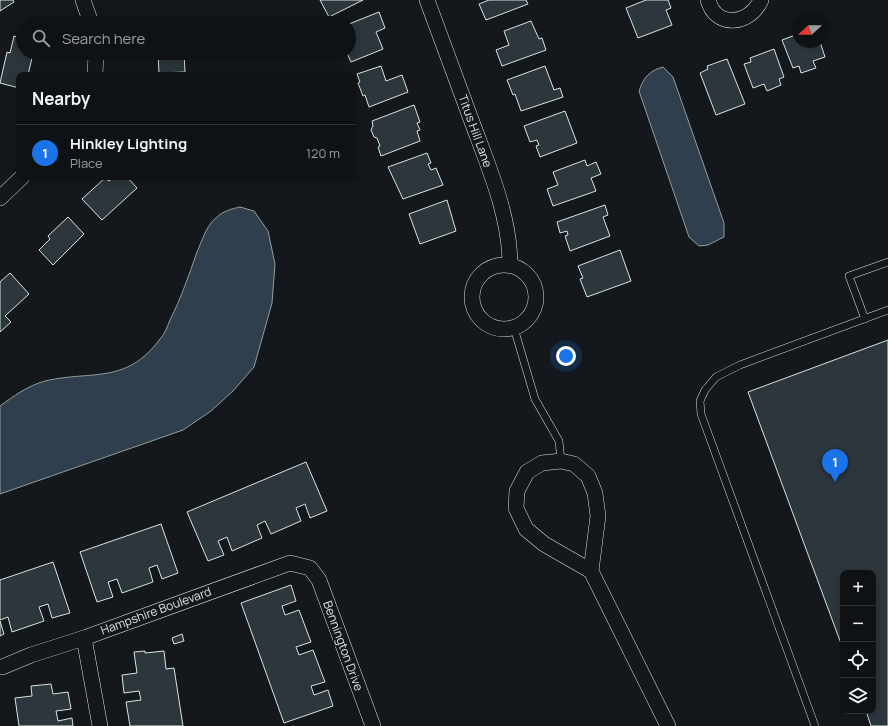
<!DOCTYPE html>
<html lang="en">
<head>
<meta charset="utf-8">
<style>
	:root { --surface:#0f1215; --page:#1d2022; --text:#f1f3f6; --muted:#9b9ea0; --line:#2f3234; --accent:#1a73e8 }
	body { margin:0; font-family:Manrope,sans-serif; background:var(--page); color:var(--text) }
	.controls { position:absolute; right:12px; bottom:12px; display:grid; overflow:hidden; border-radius:8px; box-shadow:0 2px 10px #0003 }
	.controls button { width:36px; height:36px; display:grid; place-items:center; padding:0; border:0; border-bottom:1px solid var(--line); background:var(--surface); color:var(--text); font:20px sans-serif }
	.compass { position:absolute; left:792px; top:12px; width:36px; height:36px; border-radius:50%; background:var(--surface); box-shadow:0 2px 10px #0003; rotate:249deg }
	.you { position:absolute; left:566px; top:356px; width:14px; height:14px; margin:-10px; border:3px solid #fff; border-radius:50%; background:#1a73e8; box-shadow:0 0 0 6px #1a73e833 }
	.badge { display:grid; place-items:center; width:26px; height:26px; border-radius:50%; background:var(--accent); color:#fff; font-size:13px; font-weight:700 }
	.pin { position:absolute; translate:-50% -33px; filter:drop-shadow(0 1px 2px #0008) }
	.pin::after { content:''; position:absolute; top:21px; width:14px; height:12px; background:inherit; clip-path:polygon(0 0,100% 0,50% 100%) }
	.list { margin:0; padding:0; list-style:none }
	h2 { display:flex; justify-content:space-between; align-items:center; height:52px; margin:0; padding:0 16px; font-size:17px }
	h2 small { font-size:13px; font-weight:400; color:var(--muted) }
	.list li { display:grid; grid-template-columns:26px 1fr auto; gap:12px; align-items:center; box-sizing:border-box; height:56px; padding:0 16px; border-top:1px solid var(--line) }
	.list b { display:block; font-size:15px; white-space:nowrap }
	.list p { margin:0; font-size:13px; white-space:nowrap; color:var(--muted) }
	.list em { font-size:13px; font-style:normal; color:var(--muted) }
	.icon { flex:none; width:22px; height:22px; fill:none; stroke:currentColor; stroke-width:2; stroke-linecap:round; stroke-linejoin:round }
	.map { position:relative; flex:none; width:888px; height:726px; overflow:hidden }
	.search { position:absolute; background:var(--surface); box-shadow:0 2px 10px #0003; left:16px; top:16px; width:340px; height:44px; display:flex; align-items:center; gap:10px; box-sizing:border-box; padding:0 14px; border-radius:22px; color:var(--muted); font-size:15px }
	.panel { position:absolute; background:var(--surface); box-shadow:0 2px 10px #0003; left:16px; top:72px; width:340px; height:108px; border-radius:8px }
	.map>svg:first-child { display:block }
	.water { fill:#2f3f4d; stroke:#939e99 }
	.building { fill:#2c363c; stroke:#d8e6dc }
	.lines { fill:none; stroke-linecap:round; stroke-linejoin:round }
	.service-casing { stroke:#d8e6dc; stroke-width:8 }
	.minor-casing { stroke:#d8e6dc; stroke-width:16 }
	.service { stroke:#14181c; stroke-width:7 }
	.minor { stroke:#14181c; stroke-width:15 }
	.labels { text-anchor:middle; stroke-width:3; stroke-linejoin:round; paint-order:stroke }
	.street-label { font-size:12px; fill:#d8e6dc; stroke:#14181c }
</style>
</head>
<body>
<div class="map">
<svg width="888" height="726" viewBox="0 0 888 726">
	<rect width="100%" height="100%" fill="#14181c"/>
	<g class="water">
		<path d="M663,67L673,77L724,223V237L708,245L699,246L689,237L639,91C644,77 649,71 663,67Z"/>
		<path d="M240,207L254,211L268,231L275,264L272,303L254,367L233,391L211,411L183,430L0,494V406C14,396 27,386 45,381C92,370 126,385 160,339C165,334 167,327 170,320C181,298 189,275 197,252C202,241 206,226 216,218C223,211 231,209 240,207Z"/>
	</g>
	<g class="building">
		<path d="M0,0H13L14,2L0,11Z"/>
		<path d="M320,0H363L329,17Z"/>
		<path d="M526,0L528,4L486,20L479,4L489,0Z"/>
		<path d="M646,0H668L671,8L666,10L672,25L638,38L626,8Z"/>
		<path d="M379,12L385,28L376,32L383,49L351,62L347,53H349V49L352,47L349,40V24Z"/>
		<path d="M531,21L539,39L542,38L546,50L502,66L496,50L509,45L504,31Z"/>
		<path d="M798,34V42H820L825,57L813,61L816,68L801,73L799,66L793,68L782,40Z"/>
		<path d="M14,36L23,39V53H31L30,57L32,58L28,75H19V88L0,83L7,52L10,53Z"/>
		<path d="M774,49L784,77L779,79L781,85L767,91L764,84L753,88L744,64L751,62L750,58Z"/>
		<path d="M158,53H184L185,72L159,73Z"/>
		<path d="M727,59L745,104L716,115L700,73L708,69L707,66Z"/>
		<path d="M381,66L386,81L402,75L408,92L369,107L365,95L363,96L358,83L360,82L357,74Z"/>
		<path d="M545,66L554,90L560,88L563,97L521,111L515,94L513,95L507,80Z"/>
		<path d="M414,105L420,122L417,123L420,130L417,131L420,141L381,156L378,147L380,146L377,138L374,137L371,130L373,126L372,121Z"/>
		<path d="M565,111L577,143L540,157L536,146L539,145L537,140L530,142L524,126Z"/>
		<path d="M427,153L431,163L428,164L431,170L436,168L443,185L403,199L388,167Z"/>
		<path d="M585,160L587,166L596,162L601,174L591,178L596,191L553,206L547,189L558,185L553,172Z"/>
		<path d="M114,177H127L137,188L102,220L82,199L105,178L109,181Z"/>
		<path d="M447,200L456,231L420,244L409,214Z"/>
		<path d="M605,205L608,215L603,217L610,236L570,251L565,236L568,235L567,231L560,233L557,222Z"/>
		<path d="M68,217L84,234L53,265L39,250L50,239L48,236Z"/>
		<path d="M620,250L631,281L587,297L580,279L583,278L578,266Z"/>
		<path d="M10,273L29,294L5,316L11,322L0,332V282Z"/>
		<path d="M888,340V726H871L866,711H873V573H843V649L748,392Z"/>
		<path d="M306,462L327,511L310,518L305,504L296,508L301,521L271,534L265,521L257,525L262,538L232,551L227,537L218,541L224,555L208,561L187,512Z"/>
		<path d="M161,524L178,573L162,579L157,565L149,568L153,582L122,593L117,579L108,582L113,597L97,602L80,552Z"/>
		<path d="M53,562L70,613L52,618L48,604L39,607L44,621L12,632L8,617L0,620V580Z"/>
		<path d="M291,585L296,601L282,606L285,615L299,610L311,642L296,647L299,655L313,650L325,682L311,686L314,695L328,690L333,706L284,723L241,603Z"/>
		<path d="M0,621L4,634L0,636Z"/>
		<path d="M182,634L184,641L174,644L172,638Z"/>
		<path d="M145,651V653L164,651L166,669L174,668L183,726H130L126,702L141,700L139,691L124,693L122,675L137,673L134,652Z"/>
		<path d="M51,684L53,694L68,692L71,709L56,711L58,721L72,718L73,726H19L15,698L32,696L31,686Z"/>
	</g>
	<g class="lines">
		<defs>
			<g id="service">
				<path d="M865,319L849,276L888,262"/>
				<path d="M514,328L535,399L559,441L561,461"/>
				<path d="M815,726L701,414L700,401L705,390L716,377L740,365L888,310"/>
			</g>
			<g id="minor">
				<path d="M83,0L91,23"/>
				<path d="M427,0C442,41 457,82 472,122C489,168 510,216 510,265"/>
				<path d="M708,0C716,29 750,25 761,0"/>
				<path d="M95,75L96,53"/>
				<path d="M0,198L22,177"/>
				<circle cx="504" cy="297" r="32"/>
				<path d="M591,571L598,516L595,493L588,476L574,464L561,461L542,463L527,472L517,491L516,508L526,529L544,544L591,571L668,726"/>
				<path d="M84,638L100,726"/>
				<path d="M2,667L31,655L84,638L290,563L310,568L319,580L373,726"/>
			</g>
		</defs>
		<use href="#service" class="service-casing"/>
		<use href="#minor" class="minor-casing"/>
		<use href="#service" class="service"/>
		<use href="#minor" class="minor"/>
	</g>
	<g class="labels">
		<g class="street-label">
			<text transform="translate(475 131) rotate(70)" y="4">Titus Hill Lane</text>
			<text transform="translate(156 611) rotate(-20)" y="4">Hampshire Boulevard</text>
			<text transform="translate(343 646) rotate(70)" y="4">Bennington Drive</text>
		</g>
	</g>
</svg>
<div class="controls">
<button>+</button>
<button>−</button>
<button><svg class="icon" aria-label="locate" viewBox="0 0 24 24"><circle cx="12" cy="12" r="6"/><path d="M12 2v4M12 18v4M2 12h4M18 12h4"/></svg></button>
<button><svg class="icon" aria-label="layers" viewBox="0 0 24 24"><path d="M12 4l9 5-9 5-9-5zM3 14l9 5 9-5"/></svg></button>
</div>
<svg class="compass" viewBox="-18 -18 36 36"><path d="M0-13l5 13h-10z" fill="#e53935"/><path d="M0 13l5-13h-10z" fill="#9b9ea0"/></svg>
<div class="you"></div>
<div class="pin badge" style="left:835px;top:482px">1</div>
<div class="search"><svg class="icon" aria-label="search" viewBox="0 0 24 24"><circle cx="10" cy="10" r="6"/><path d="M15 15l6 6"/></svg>Search here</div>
<section class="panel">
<h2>Nearby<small></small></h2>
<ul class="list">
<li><span class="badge">1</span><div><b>Hinkley Lighting</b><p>Place</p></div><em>120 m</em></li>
</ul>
</section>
</div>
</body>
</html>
